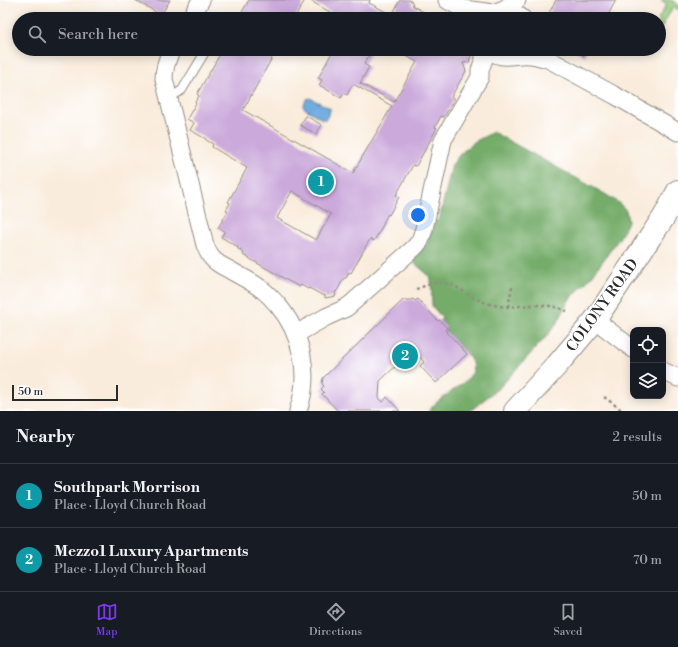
<!DOCTYPE html>
<html lang="en">
<head>
<meta charset="utf-8">
<style>
	:root { --surface:#171b24; --page:#242831; --text:#f1f3f6; --muted:#9ea1a6; --line:#363941; --accent:#7c3aed }
	body { margin:0; font-family:"Libre Bodoni",serif; background:var(--page); color:var(--text) }
	.controls { position:absolute; right:12px; bottom:12px; display:grid; overflow:hidden; border-radius:8px; box-shadow:0 2px 10px #0003 }
	.controls button { width:36px; height:36px; display:grid; place-items:center; padding:0; border:0; border-bottom:1px solid var(--line); background:var(--surface); color:var(--text); font:20px sans-serif }
	.scale { position:absolute; left:12px; bottom:10px; width:106px; box-sizing:border-box; padding-left:4px; border:2px solid #2b2b2b; border-top:0; font-size:11px; line-height:14px; white-space:nowrap; color:#2b2b2b; -webkit-text-stroke:3px #fff; paint-order:stroke }
	.you { position:absolute; left:418px; top:215px; width:14px; height:14px; margin:-10px; border:3px solid #fff; border-radius:50%; background:#1a73e8; box-shadow:0 0 0 6px #1a73e833 }
	.badge { display:grid; place-items:center; width:26px; height:26px; border-radius:50%; background:var(--accent); color:#fff; font-size:13px; font-weight:700 }
	.pin { position:absolute; translate:-50% -50%; border:2px solid #fff; box-shadow:0 1px 4px #0006 }
	.list { margin:0; padding:0; list-style:none }
	h2 { display:flex; justify-content:space-between; align-items:center; height:52px; margin:0; padding:0 16px; font-size:17px }
	h2 small { font-size:13px; font-weight:400; color:var(--muted) }
	.list li { display:grid; grid-template-columns:26px 1fr auto; gap:12px; align-items:center; box-sizing:border-box; height:64px; padding:0 16px; border-top:1px solid var(--line) }
	.list b { display:block; font-size:15px; white-space:nowrap }
	.list p { margin:0; font-size:13px; white-space:nowrap; color:var(--muted) }
	.list em { font-size:13px; font-style:normal; color:var(--muted) }
	.icon { flex:none; width:22px; height:22px; fill:none; stroke:currentColor; stroke-width:2; stroke-linecap:round; stroke-linejoin:round }
	.map { position:relative; flex:none; width:678px; height:411px; overflow:hidden }
	.search { position:absolute; background:var(--surface); box-shadow:0 2px 10px #0003; left:12px; right:12px; top:12px; height:44px; display:flex; align-items:center; gap:10px; box-sizing:border-box; padding:0 14px; border-radius:22px; color:var(--muted); font-size:15px }
	.sheet { height:180px; background:var(--surface) }
	nav { display:flex; justify-content:space-around; align-items:center; box-sizing:border-box; height:56px; border-top:1px solid var(--line); background:var(--surface); font-size:11px; color:var(--muted) }
	nav a { display:grid; justify-items:center; gap:2px }
	nav .on { color:var(--accent) }
	.map>svg:first-child { display:block }
	.green { fill:#90c779; stroke:#5e7952 }
	.forest { fill:#74ac69; stroke:#506c4a }
	.water { fill:#6eace0; stroke:#4c6c86 }
	.building { fill:#cba9db; fill-rule:evenodd }
	.lines { fill:none; stroke-linecap:round; stroke-linejoin:round }
	.lane-casing { stroke:#928c84; stroke-width:10 }
	.street-casing { stroke:#928c84; stroke-width:19 }
	.secondary-casing { stroke:#928c84; stroke-width:24 }
	.path { stroke:#928c84; stroke-width:2.5; stroke-dasharray:3 3; stroke-linecap:butt }
	.lane { stroke:#fff; stroke-width:8 }
	.street { stroke:#fff; stroke-width:17 }
	.secondary { stroke:#fff; stroke-width:22 }
	.labels { text-anchor:middle; stroke-width:3; stroke-linejoin:round; paint-order:stroke }
	.street-label { font-size:15px; fill:#2b2b2b; stroke:#fff }
</style>
</head>
<body>
<div class="map">
<svg width="678" height="411" viewBox="0 0 678 411">
	<rect width="100%" height="100%" fill="#fff"/>
	<filter id="ink" filterUnits="userSpaceOnUse"><feTurbulence type="fractalNoise" baseFrequency=".025" numOctaves="2"/><feDisplacementMap in="SourceGraphic" scale="8" xChannelSelector="R" yChannelSelector="G"/><feConvolveMatrix kernelMatrix="1 2 1 2 8 2 1 2 1" color-interpolation-filters="sRGB"/></filter>
	<filter id="wash" filterUnits="userSpaceOnUse"><feTurbulence type="fractalNoise" baseFrequency=".012" numOctaves="4" result="noise"/><feDisplacementMap in="SourceGraphic" scale="16" xChannelSelector="R" yChannelSelector="G"/><feGaussianBlur stdDeviation="0.9" result="paint"/><feColorMatrix in="noise" values="0 0 0 0 0 0 0 0 0 0 0 0 0 0 0 0 0 1.4 0 .05"/><feComposite in="paint" operator="in"/></filter>
	<g filter="url(#wash)">
		<rect width="100%" height="100%" fill="#f9ecdc"/>
		<path class="green" d="M661,0H671L678,4V10L673,7L659,32V19H658L667,4Z"/>
		<path class="forest" d="M493,132L605,194L619,203L626,210L628,222L620,237L592,276L569,300L559,320L547,336L500,387L470,411H428L437,402L466,381L473,372L472,362L467,354L445,330L447,328L440,320L442,318L432,306L431,279L426,273L412,261L427,244L434,221L439,220L452,165L460,154L474,142Z"/>
		<path class="water" d="M310,98L330,108V111L326,119H322L304,108L303,106L307,99Z"/>
		<g id="blocks">
			<g class="building">
				<path d="M135,0H170L161,15Z"/>
				<path d="M249,0H305L294,19H238Z"/>
				<path d="M309,0H370L369,3L392,15L400,0H409L412,2L413,6L436,19H342Z"/>
				<path d="M556,0H616L606,19H553L552,15L549,13Z"/>
				<path d="M223,49H277L243,110L353,173L392,106L353,84L347,95L344,93L341,98L319,85L322,80L318,78L334,49H373L364,64L369,67L360,83L394,102L417,62L394,49H468L471,58L469,59L470,62L463,63L466,71L451,97L454,99L444,117L441,116L435,127L437,128L416,166L413,165L396,195L399,197L389,215L388,214L383,223H384L374,241L370,239L351,273L349,272L346,278H344L337,291L335,292L336,296L325,298V295H322L309,288L308,289L301,285L299,287L243,255L244,253L237,248L238,247L221,237L225,231L218,228L228,211L226,210L230,203L228,202L247,168L212,147L213,144L206,140V139L190,130L194,123L187,119L196,103L195,102L199,96L197,94ZM292,191L331,214L316,240L277,218Z"/>
				<path d="M572,49H588L584,56Z"/>
				<path d="M306,116L322,125L316,134L300,125Z"/>
				<path d="M413,299L415,301L418,299L438,321L440,320L447,328L445,330L467,354L436,383L420,366L424,362L421,358H404L380,381L379,398L383,402L387,397L400,411H338L322,394L324,392L321,389L324,386L322,384L323,378L403,300H411Z"/>
			</g>
		</g>
	</g>
	<g filter="url(#ink)">
		<use href="#blocks" fill-opacity="0" stroke="#928c84" stroke-width="1"/>
		<g class="lines">
			<defs>
				<g id="lane">
					<path d="M226,19L227,18"/>
					<path d="M168,96L176,94L182,90L207,49"/>
				</g>
				<g id="street">
					<path d="M447,0L463,9"/>
					<path d="M496,13C506,9 515,11 523,19"/>
					<path d="M190,19L201,0"/>
					<path d="M470,19L465,13L463,9L493,13L504,9L517,0"/>
					<path d="M172,49C167,59 164,68 164,79L205,245C207,250 209,255 212,258C216,263 222,266 228,269C240,276 253,282 264,291C269,295 273,300 277,304C302,333 311,375 298,411"/>
					<path d="M488,49C502,62 514,53 530,55C536,55 542,58 548,59L542,50"/>
					<path d="M548,59L616,96L678,132"/>
					<path d="M595,320L633,349"/>
					<path d="M296,334L326,317L346,308L351,304L414,248L420,241L424,229L443,140L480,77V70L484,59V49"/>
					<path d="M663,371L678,378"/>
				</g>
				<path id="secondary" d="M515,411L557,365L595,320L643,248L664,217L678,191"/>
			</defs>
			<use href="#lane" class="lane-casing"/>
			<use href="#street" class="street-casing"/>
			<use href="#secondary" class="secondary-casing"/>
			<g class="path">
				<path d="M416,289C423,287 430,283 437,283C453,282 458,289 471,296C480,301 490,305 500,306C513,308 524,305 537,305C548,305 557,307 567,311"/>
				<path d="M508,307L512,287"/>
				<path d="M604,397L623,411"/>
			</g>
			<use href="#lane" class="lane"/>
			<use href="#street" class="street"/>
			<use href="#secondary" class="secondary"/>
		</g>
	</g>
	<g class="labels">
		<g class="street-label">
			<text transform="translate(602 305) rotate(-54)" y="5">COLONY ROAD</text>
		</g>
	</g>
</svg>
<div class="controls">
<button><svg class="icon" aria-label="locate" viewBox="0 0 24 24"><circle cx="12" cy="12" r="6"/><path d="M12 2v4M12 18v4M2 12h4M18 12h4"/></svg></button>
<button><svg class="icon" aria-label="layers" viewBox="0 0 24 24"><path d="M12 4l9 5-9 5-9-5zM3 14l9 5 9-5"/></svg></button>
</div>
<div class="scale">50 m</div>
<div class="you"></div>
<div class="pin badge" style="left:321px;top:182px;background:#0f9aa8">1</div>
<div class="pin badge" style="left:405px;top:356px;background:#0f9aa8">2</div>
<div class="search"><svg class="icon" aria-label="search" viewBox="0 0 24 24"><circle cx="10" cy="10" r="6"/><path d="M15 15l6 6"/></svg>Search here</div>
</div>
<section class="sheet">
<h2>Nearby<small>2 results</small></h2>
<ul class="list">
<li><span class="badge" style="background:#0f9aa8">1</span><div><b>Southpark Morrison</b><p>Place · Lloyd Church Road</p></div><em>50 m</em></li>
<li><span class="badge" style="background:#0f9aa8">2</span><div><b>Mezzo1 Luxury Apartments</b><p>Place · Lloyd Church Road</p></div><em>70 m</em></li>
</ul>
</section>
<nav>
<a class="on"><svg class="icon" aria-label="map" viewBox="0 0 24 24"><path d="M3 6l6-2 6 2 6-2v14l-6 2-6-2-6 2zM9 4v14M15 6v14"/></svg>Map</a>
<a><svg class="icon" aria-label="directions" viewBox="0 0 24 24"><path d="M12 3l9 9-9 9-9-9zM9 14v-3h6M13 9l2 2-2 2"/></svg>Directions</a>
<a><svg class="icon" aria-label="saved" viewBox="0 0 24 24"><path d="M7 4h10v16l-5-4-5 4z"/></svg>Saved</a>
</nav>
</body>
</html>
